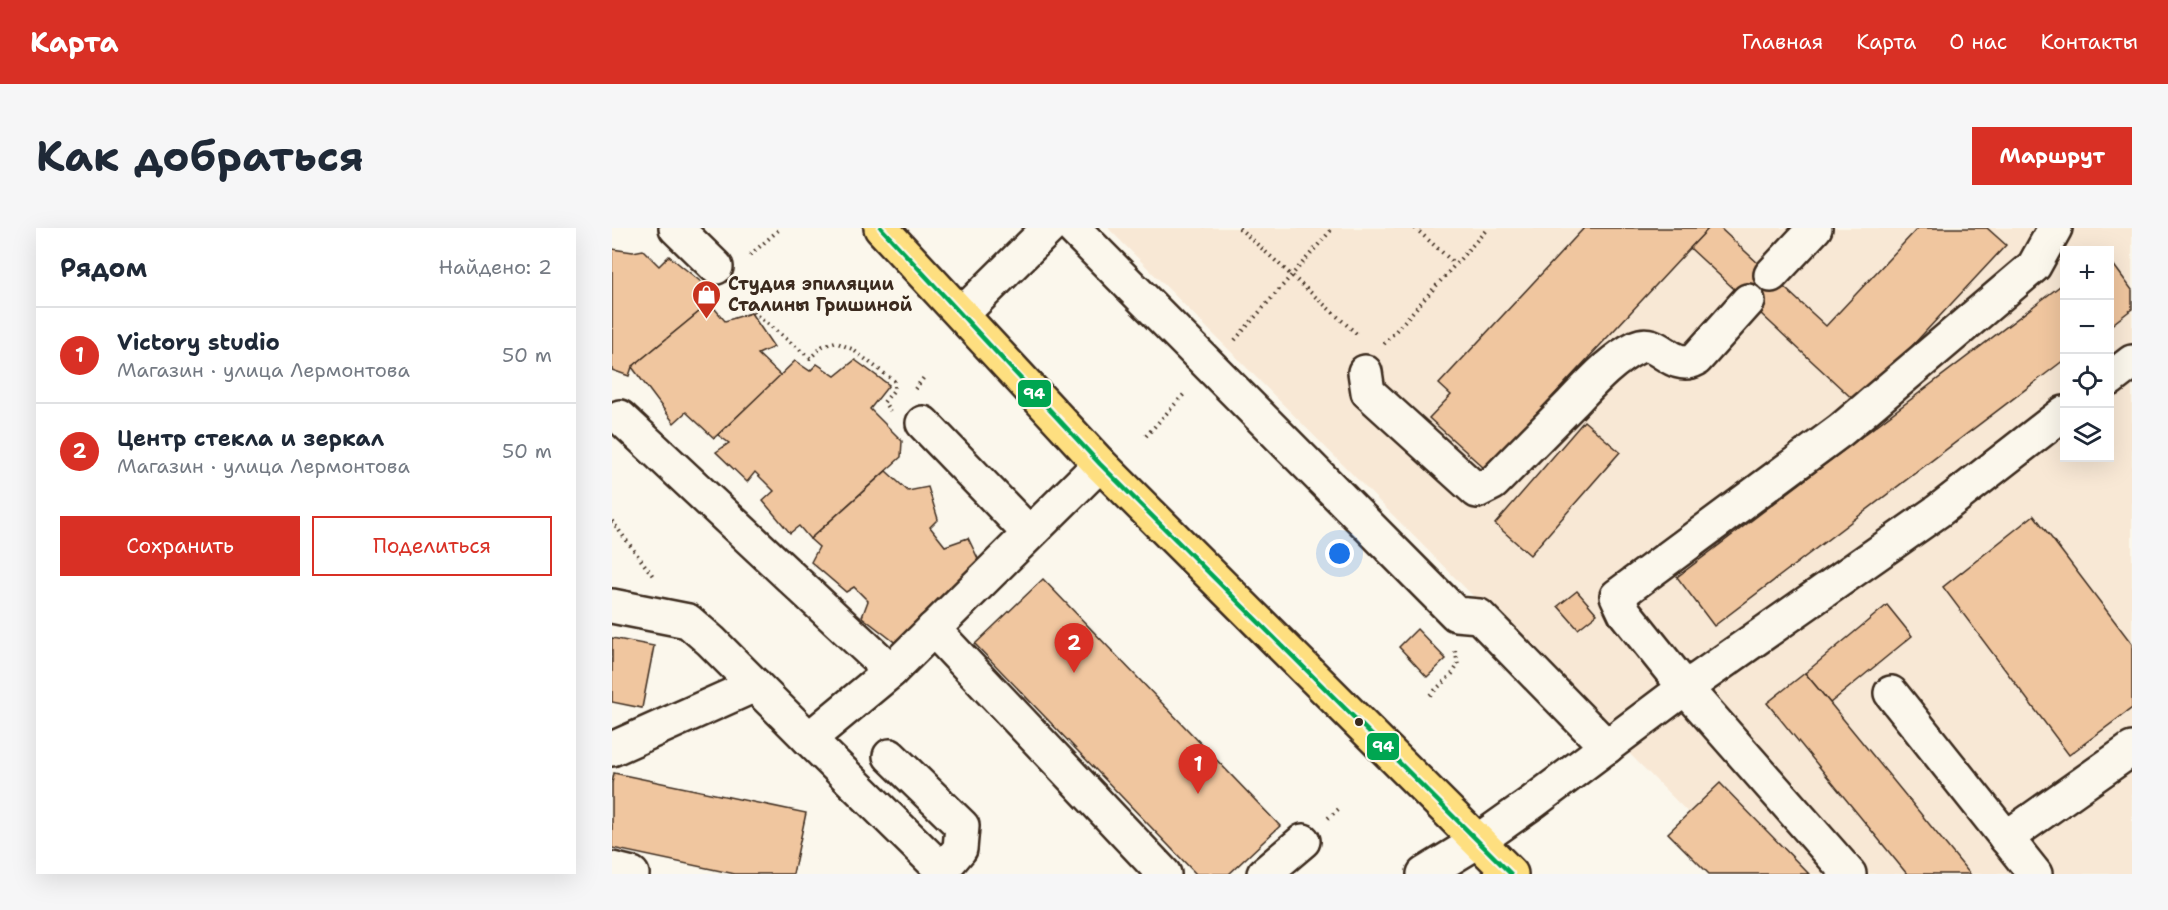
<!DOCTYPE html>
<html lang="ru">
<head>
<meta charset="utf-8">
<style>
	:root { --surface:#fff; --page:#f6f6f7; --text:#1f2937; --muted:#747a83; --line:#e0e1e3; --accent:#d93025 }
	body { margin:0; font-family:"Shantell Sans",sans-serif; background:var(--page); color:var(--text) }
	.controls { position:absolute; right:18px; top:18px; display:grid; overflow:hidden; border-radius:0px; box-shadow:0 6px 24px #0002 }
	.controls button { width:54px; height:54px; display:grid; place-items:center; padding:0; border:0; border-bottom:2px solid var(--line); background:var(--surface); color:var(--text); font:30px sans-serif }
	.you { position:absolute; left:728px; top:326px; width:21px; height:21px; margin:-15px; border:4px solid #fff; border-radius:50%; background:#1a73e8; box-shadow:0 0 0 9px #1a73e833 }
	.badge { display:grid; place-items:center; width:39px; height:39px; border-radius:50%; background:var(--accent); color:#fff; font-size:20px; font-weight:700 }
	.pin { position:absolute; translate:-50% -50px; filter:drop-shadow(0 2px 3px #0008) }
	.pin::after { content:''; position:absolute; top:32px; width:21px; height:18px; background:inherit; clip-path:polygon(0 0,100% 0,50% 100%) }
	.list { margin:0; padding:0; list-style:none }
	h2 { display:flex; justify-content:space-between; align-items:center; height:78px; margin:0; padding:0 24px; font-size:26px }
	h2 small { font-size:20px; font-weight:400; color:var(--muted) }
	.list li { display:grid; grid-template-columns:39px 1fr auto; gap:18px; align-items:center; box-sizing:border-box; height:96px; padding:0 24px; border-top:2px solid var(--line) }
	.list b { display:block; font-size:22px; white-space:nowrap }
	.list p { margin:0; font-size:20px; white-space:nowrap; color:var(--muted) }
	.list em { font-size:20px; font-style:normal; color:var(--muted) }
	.actions { display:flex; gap:12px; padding:18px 24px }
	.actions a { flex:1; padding:14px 0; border:2px solid var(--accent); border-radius:0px; text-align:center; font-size:21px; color:var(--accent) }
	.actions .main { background:var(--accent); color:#fff }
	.icon { flex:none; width:33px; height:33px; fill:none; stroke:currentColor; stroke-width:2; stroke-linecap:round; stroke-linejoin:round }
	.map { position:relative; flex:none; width:1520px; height:646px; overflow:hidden; border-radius:0px }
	header { display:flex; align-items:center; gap:36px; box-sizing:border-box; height:84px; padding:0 30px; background:var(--accent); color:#fff }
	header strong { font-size:28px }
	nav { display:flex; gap:33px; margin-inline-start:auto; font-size:21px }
	.intro { display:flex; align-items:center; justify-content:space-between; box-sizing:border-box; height:144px; padding:0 36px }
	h1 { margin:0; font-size:42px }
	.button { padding:15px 27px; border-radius:0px; background:var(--accent); color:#fff; font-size:21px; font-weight:700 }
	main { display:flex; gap:36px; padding:0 36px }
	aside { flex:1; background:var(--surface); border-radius:0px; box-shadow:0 6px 24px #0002 }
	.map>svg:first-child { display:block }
	.built { fill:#f8e8d5; fill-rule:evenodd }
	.building { fill:#f0c69f; stroke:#3b2a1e; stroke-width:1.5 }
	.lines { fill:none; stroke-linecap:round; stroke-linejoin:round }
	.minor-casing { stroke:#3b2a1e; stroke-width:38 }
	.major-casing { stroke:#3b2a1e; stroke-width:38 }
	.path { stroke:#3b2a1e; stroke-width:4; stroke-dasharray:1.5 4.5; stroke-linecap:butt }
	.minor { stroke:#fbf7ec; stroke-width:33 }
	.major { stroke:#fedf80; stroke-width:33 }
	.bus-1-casing { stroke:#fbf7ec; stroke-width:9 }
	.bus-1 { stroke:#00a651; stroke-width:4.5 }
	.bus-dot { fill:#3b2a1e; stroke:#fbf7ec; stroke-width:2 }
	.labels { text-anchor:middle; stroke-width:4.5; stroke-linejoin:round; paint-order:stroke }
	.poi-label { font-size:18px; font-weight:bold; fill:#3b2a1e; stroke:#fbf7ec; text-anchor:start }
	.line-badge { stroke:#fbf7ec; stroke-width:2 }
	.badge-label { font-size:16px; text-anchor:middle; font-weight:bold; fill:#fff }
</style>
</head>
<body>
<header>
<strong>Карта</strong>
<nav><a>Главная</a><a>Карта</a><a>О нас</a><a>Контакты</a></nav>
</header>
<div class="intro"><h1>Как добраться</h1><a class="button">Маршрут</a></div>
<main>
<aside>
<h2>Рядом<small>Найдено: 2</small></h2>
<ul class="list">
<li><span class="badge">1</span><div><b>Victory studio</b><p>Магазин · улица Лермонтова</p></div><em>50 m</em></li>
<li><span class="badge">2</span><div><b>Центр стекла и зеркал</b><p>Магазин · улица Лермонтова</p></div><em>50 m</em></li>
</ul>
<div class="actions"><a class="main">Сохранить</a><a>Поделиться</a></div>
</aside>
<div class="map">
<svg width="1520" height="646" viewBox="0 0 1520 646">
	<rect width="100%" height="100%" fill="#fbf7ec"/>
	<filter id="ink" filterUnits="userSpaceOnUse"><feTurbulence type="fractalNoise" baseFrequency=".0167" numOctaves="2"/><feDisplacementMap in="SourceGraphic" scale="12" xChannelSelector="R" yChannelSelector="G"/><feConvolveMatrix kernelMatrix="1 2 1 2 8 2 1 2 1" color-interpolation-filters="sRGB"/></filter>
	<g filter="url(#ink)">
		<path class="built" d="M496,0H1520V646H1137ZM1452,22H1498V230H1452Z"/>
		<g class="building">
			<path d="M972,0H1097L873,241L817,190L839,167L827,156Z"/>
			<path d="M1097,0H1108L1214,98L1306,0H1375L1394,17L1246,176L1078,20Z"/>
			<path d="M0,21L21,24L31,22L47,38L57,28L94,58L87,67L98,75L20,139L17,148L0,142Z"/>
			<path d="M1498,32L1520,62V81L1498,98Z"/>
			<path d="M1452,55V132L1102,398L1065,349Z"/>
			<path d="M98,75L113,93L139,85L162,119L146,126L169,148L102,210L74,184L62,195L20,139Z"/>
			<path d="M243,132L277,157L258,181L290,213L289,229L198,311L187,298L178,305L151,273L162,263L143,244L135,254L104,224L117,215L106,207L183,133L198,143L205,136L223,148Z"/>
			<path d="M972,193L1008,224L918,327L883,296Z"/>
			<path d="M274,243L296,263L316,259L326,291L318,299L333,318L356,310L373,345L285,416L250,389L256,373L242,359L234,364L199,334L207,319L198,311Z"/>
			<path d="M1422,287L1520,416V480L1457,527L1331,359Z"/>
			<path d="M431,351L668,598L617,646H584L363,416Z"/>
			<path d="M965,363L985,386L966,401L946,378Z"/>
			<path d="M1275,377L1300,408L1218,475L1193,445Z"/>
			<path d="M805,401L834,431L815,449L787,419Z"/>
			<path d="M0,410L42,418L30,480L0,474Z"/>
			<path d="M1193,445L1218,475L1358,646H1295L1155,475Z"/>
			<path d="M2,545L194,585L181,646H123L0,620V555Z"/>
			<path d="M1108,555L1197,646H1097L1056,605Z"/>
		</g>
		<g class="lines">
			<defs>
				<g id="minor">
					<path d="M64,0L104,39"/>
					<path d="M461,0L844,386L867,388L995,519"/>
					<path d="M1159,47L1203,0"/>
					<path d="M350,86L437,0"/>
					<path d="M753,144L756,164L865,263L881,255C907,229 933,202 959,176C979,155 999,132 1025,119C1046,109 1060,144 1084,131L1136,73"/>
					<path d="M1498,151L1520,134"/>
					<path d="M8,189L279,443L488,236"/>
					<path d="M311,195L417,305"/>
					<path d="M0,378L76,393L99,413L197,511L279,443"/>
					<path d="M321,401L552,646"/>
					<path d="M1279,465L1423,646"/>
					<path d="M197,511L330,642L348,621L350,598L278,528"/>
					<path d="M0,521L143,457"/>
					<path d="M1394,610L1520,521"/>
					<path d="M0,641L20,646"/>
					<path d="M652,646L691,613"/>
					<path d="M812,646L866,613L921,574L1058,471L1326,283L1452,185"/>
					<path d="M1237,646L1074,461L1013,385L1005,368L1229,202L1422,38L1443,0"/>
				</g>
				<path id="major" d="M269,0L488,236L899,646"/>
			</defs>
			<use href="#minor" class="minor-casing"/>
			<use href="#major" class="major-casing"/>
			<g class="path">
				<path d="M627,0L747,108"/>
				<path d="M803,0L843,36"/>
				<path d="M138,27L169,0"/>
				<path d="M122,69L198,130L211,118L223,114L240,121L282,153V162L272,174L278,183"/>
				<path d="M623,112L721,0"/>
				<path d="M772,116L876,0"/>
				<path d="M303,161L313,148"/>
				<path d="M534,208L574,164"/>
				<path d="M0,293L41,348"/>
				<path d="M818,467L840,446L846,437L843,422"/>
				<path d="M716,590L729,579"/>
			</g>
			<use href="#minor" class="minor"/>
			<use href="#major" class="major"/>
			<defs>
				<path id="bus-1" d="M269,0L488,236L899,646"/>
			</defs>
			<use href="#bus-1" class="bus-1-casing"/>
			<use href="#bus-1" class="bus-1"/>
		</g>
	</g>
	<defs>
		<symbol id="shop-pin" viewBox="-11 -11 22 30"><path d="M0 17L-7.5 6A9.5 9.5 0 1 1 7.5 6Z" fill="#c8321e" stroke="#fbf7ec"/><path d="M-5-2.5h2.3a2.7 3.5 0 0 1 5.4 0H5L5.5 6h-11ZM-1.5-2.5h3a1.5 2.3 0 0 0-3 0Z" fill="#fff"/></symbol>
	</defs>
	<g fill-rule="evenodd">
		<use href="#shop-pin" x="78" y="50" width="33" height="45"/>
	</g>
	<circle class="bus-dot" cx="747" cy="494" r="5"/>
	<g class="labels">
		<g class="poi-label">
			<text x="116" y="62">Студия эпиляции<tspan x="116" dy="21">Сталины Гришиной</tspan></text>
		</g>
	</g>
	<g class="line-badge">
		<rect x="405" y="151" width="35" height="29" rx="6" fill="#00a651"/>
		<rect x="754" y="504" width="34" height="29" rx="6" fill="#00a651"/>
	</g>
	<g class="badge-label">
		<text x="422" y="171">94</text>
		<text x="771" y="524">94</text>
	</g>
</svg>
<div class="controls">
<button>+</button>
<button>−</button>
<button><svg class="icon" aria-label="locate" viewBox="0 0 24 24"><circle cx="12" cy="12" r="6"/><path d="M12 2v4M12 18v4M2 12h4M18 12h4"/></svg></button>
<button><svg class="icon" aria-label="layers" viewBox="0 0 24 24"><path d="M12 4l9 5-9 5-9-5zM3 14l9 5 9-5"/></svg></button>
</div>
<div class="you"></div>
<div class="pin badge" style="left:586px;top:566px">1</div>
<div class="pin badge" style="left:462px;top:445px">2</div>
</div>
</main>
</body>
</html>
